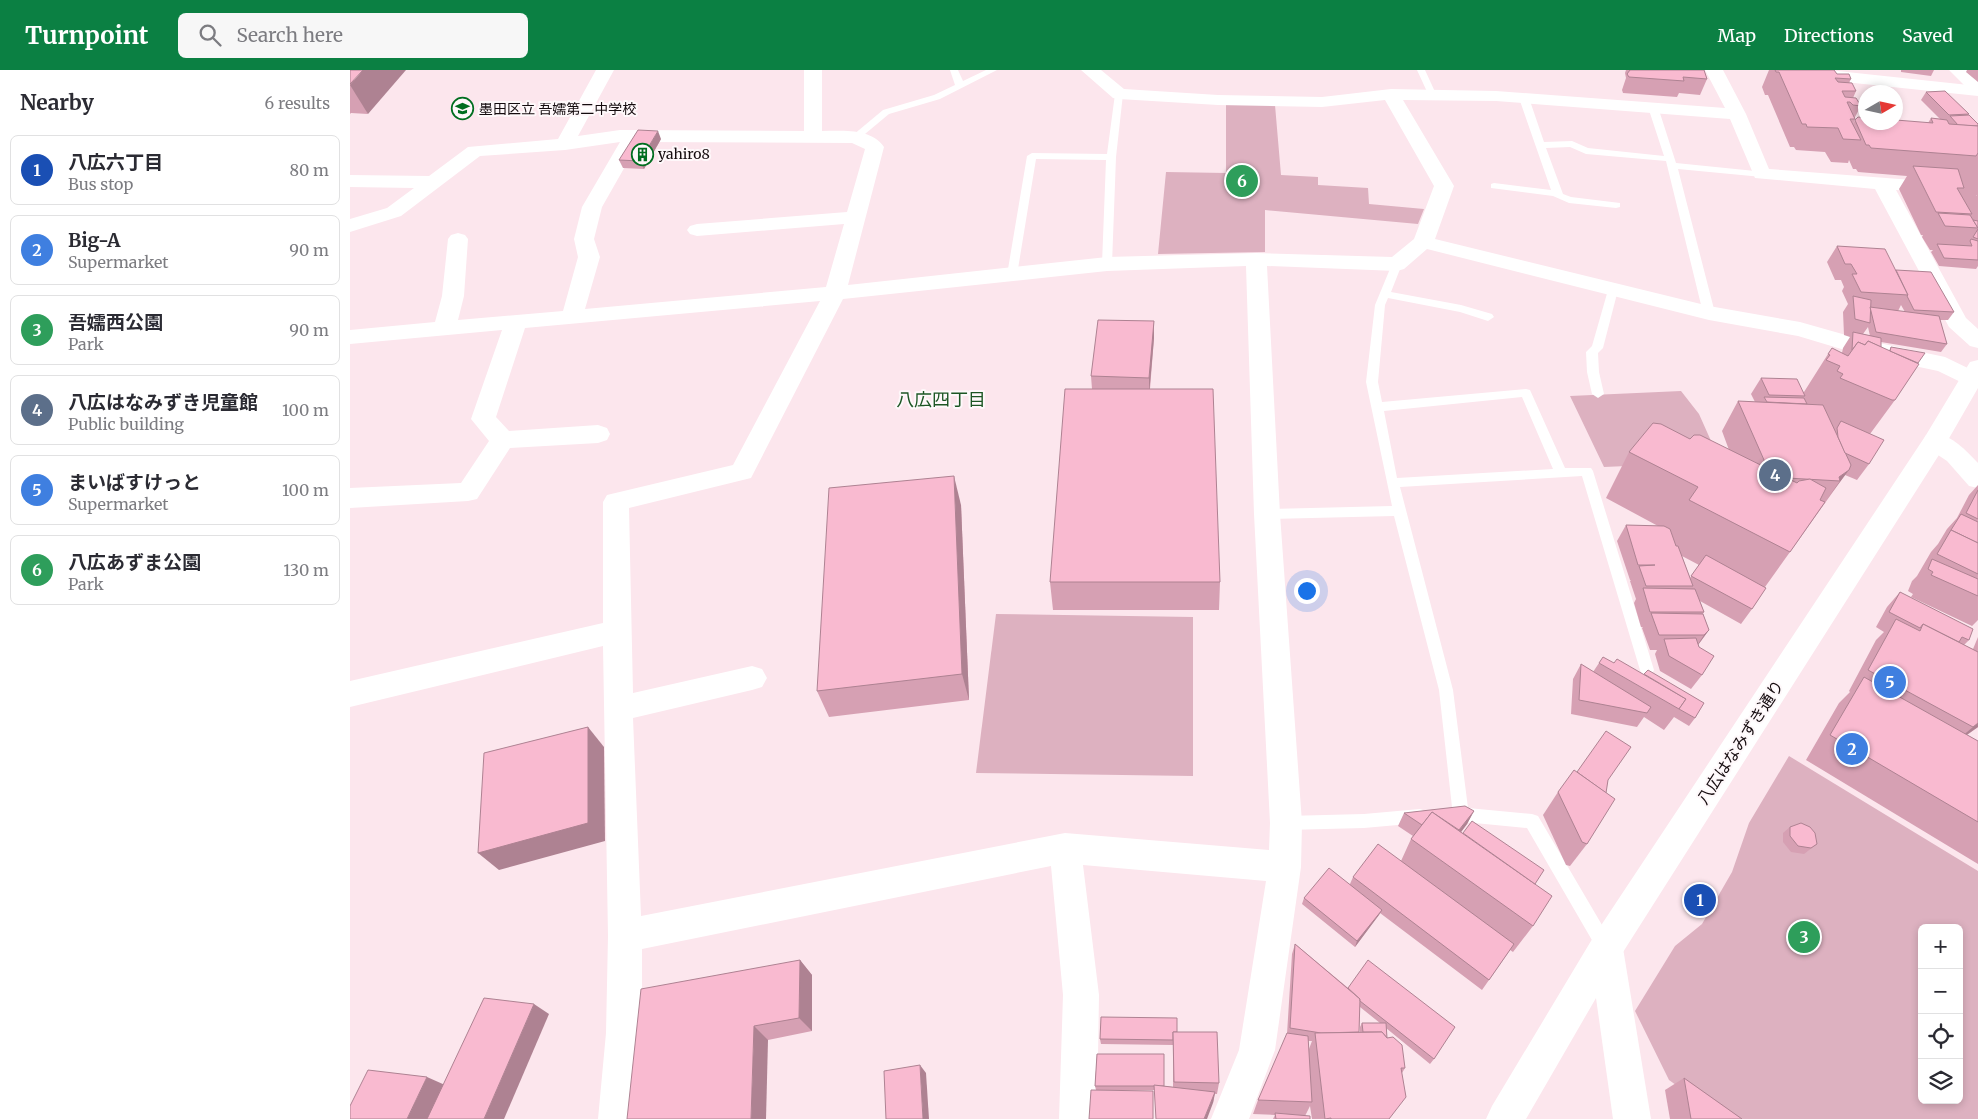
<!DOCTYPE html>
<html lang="en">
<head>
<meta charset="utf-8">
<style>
	:root { --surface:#fff; --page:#f7f7f7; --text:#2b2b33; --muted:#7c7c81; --line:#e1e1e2; --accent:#0b8043 }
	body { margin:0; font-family:Merriweather,"Noto Sans JP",serif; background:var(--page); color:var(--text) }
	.controls { position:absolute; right:15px; bottom:15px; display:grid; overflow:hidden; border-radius:8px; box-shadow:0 2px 8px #0003 }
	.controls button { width:45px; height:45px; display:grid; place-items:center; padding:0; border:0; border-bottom:1px solid var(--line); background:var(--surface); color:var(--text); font:25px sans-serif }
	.compass { position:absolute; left:1508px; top:15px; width:45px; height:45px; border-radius:50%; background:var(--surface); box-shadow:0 2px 8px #0003; rotate:81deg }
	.you { position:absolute; left:956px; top:520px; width:18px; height:18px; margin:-12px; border:4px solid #fff; border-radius:50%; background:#1a73e8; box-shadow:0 0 0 8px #1a73e833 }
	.badge { display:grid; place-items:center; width:32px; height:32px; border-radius:50%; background:var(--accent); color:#fff; font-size:16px; font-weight:700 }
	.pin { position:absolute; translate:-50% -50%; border:2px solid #fff; box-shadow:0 1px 5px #0006 }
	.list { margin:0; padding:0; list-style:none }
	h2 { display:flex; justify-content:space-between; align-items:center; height:65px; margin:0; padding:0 20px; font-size:21px }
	h2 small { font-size:16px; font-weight:400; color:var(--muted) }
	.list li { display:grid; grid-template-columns:32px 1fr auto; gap:15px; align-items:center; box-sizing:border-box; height:70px; margin:0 10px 10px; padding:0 10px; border:1px solid var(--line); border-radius:8px }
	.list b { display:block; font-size:19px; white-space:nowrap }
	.list p { margin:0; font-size:16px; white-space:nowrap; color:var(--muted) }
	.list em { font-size:16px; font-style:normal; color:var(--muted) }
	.icon { flex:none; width:28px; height:28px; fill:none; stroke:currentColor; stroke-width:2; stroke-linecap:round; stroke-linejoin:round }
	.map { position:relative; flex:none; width:1628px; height:1049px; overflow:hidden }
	header { display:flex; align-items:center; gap:30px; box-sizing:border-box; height:70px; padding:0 25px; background:var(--accent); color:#fff }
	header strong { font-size:24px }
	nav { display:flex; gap:28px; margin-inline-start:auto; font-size:18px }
	.search { width:350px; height:45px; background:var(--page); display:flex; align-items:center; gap:12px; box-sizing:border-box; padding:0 18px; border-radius:8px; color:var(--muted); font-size:19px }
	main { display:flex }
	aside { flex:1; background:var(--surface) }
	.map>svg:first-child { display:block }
	.green { fill:#ddb1c0; fill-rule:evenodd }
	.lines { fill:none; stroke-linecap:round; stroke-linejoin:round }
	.lane { fill:#fff; fill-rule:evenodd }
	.street { fill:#fff; fill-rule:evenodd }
	.secondary { fill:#fff; fill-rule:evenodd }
	.wall { fill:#d6a0b3; fill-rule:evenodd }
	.shaded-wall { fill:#ae8292 }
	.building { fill:#f9bad0; stroke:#ae8292 }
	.labels { text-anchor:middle; stroke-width:4; stroke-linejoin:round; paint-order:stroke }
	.far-poi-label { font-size:14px; fill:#140b0e; stroke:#fef8fa; text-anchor:start }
	.street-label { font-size:16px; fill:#140b0e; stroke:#fef8fa }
	.neighbourhood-label { font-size:18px; fill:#1c5624; stroke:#fef8fa }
</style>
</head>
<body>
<header>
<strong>Turnpoint</strong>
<div class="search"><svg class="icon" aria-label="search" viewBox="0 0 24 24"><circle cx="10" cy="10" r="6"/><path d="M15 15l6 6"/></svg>Search here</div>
<nav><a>Map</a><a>Directions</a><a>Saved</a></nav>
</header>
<main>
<aside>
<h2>Nearby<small>6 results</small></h2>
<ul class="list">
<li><span class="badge" style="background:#1a4fb4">1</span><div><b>八広六丁目</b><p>Bus stop</p></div><em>80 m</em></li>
<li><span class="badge" style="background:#3f7fe0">2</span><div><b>Big-A</b><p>Supermarket</p></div><em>90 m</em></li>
<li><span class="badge" style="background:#2e9e5b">3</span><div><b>吾嬬西公園</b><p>Park</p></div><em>90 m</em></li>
<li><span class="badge" style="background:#5c6f8a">4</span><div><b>八広はなみずき児童館</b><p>Public building</p></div><em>100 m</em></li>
<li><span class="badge" style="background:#3f7fe0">5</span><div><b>まいばすけっと</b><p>Supermarket</p></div><em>100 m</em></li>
<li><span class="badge" style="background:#2e9e5b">6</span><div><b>八広あずま公園</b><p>Park</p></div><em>130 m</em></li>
</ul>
</aside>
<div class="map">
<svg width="1628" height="1049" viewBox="0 0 1628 1049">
	<rect width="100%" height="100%" fill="#fce6ed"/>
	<g class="green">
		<path d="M876,34L925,35L931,105L968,107V115L1018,118L1019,134L1074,139L1068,154L915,140V182L808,184L816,102L876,103Z"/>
		<path d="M1331,321L1349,344L1386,427L1323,394L1254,397L1220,326Z"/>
		<path d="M646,544L843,547V706L626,703Z"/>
		<path d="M1439,686L1628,801V1049H1373L1319,1010L1285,941L1325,876L1352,854L1382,802L1399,753ZM1572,858H1609V1030H1572Z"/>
	</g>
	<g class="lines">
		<g class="lane">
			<path d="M600,0H608L613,11L636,0H647L590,29L539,44L509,69H503V65L533,40L584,25L605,15Z"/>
			<path d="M1067,0H1075L1086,24L1085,26H1079Z"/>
			<path d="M769,21L773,24L766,87L762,194L757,197L752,194L756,90L686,89L667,205L662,208L658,207L657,205L677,86L682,83L757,84L765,24Z"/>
			<path d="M1174,25L1179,28L1194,72L1222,71L1238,78L1314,86L1298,37L1303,34L1308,37L1326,93L1415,102V106L1412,107L1328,99L1365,243L1363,246L1359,247L1353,243L1316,91L1236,84L1220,77L1196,78L1213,124L1221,127L1270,133V137L1266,138L1219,133L1203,126L1141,118V114L1144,113L1201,120L1169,28Z"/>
			<path d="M1047,191L1052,194L1041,222L1111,235L1142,244L1144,247L1138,251L1110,242L1038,228L1035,235L1028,312L1032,332L1176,319L1180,320L1215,398H1241L1243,401L1304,600L1302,604L1297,606L1292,604L1290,600L1232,406L1050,417L1103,620L1118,738L1182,744L1188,746L1262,872L1265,878L1262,884L1256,887L1250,884L1177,758L1104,751L1098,749L1096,744L1098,739L1102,737L1089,620L1044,446L917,449L912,447L911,444L912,441L917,439L1042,436L1016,312L1025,235L1042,194ZM1172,327L1203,399L1047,408L1034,341Z"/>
			<path d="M1263,217L1268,220L1253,278L1248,283L1249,302L1254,324L1248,328L1242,324L1237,302L1236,282L1242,276L1258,220Z"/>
			<path d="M1070,739L1076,741L1078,746L1076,751L1070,753L1014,758L936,760L930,758L928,753L930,748L936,746L1014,744Z"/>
		</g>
		<g class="street">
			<path d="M246,0H264L228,66L270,60L454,61V0H472V61C492,61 521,58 534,77L498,215L757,187L906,183L1042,187L1064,169L1084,116L1035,30L972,37L868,35L769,29L763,28L731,0H751L774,19L868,25L972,27L1041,19L1146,21L1375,38L1355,0H1373L1396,44L1419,99L1628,115V127L1546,120L1616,248L1628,259V278L1620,276L1599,257L1525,119L1405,108L1380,49L1146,31L1053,30L1104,116L1085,169L1359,236L1450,252L1510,269L1595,287L1628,303V315L1621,317L1588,301L1508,284L1448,266L1359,250L1077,179L1054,199L1047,201L917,196L930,444L952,753L951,797L925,980L899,1049H861L889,980L916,811L733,795L749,925L747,1049H709L713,925L701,796L292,879V963L286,1049H248L256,963L258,866L253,576L0,637V611L253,553V432L257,425L383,395L470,231L175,258L146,347L159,361L248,355L257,358L260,364L257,370L248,373L160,378L127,429L118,431L0,438V418L111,413L139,371L121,349L152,260L0,274V260L85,252L92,226L98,169L101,165L108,163L115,165L118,169L114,226L108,250L213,241L228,187L224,169L232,137L270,72L215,80L130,86L51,146L0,162V149L37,138L64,118L0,117V105L79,106L118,77L208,69ZM289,72L502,73L515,79L497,142L347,154L340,156L337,160L340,164L347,166L494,154L476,217L235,239L250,187L244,169L252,137ZM896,196L904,444L920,753L919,780L715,763L291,846L283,648L402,620L412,617L417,608L412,599L402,596L283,623L279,438L401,408L493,229L757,201Z"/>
			<path d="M1599,0H1618L1628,9V24L1622,23Z"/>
			<path d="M1585,362C1603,367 1616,380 1628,393V418L1619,416L1597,391L1576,377L1573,371L1576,365Z"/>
			<path d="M1256,861L1268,866L1273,878L1301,1049H1263L1239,878L1244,866Z"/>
		</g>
		<g class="secondary">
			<path d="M1419,0H1478L1628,16V26L1428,5L1422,4Z"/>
			<path d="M1628,290V318L1594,377L1268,890L1176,1049H1136L1142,1036L1244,866L1576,365L1620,292Z"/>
		</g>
	</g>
	<g class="wall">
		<path d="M0,0L18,44L1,43L0,44Z"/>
		<path d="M1276,0H1354L1357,9L1350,25L1329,23L1327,27L1273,23L1272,20L1276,8L1275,3Z"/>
		<path d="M1419,0H1484L1487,4L1501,9L1499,13L1506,21L1503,28L1511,36L1505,47V49L1503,54L1505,50L1578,53L1581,48L1590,49L1571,30L1576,22L1619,44L1618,45L1628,54V123L1626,126L1628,123V196L1626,199L1589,196L1581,182L1583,180H1580L1572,167L1573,165H1571L1549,119L1557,106L1508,102L1506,99H1503L1499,90L1498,93L1481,92L1475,82L1446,80L1444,77H1440L1418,25H1415L1412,17Z"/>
		<path d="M1551,0H1584L1581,6L1551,2Z"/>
		<path d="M1615,0H1628V12L1616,2L1617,0Z"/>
		<path d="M311,69L294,99L273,98L269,90Z"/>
		<path d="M1487,176L1546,200L1604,242L1598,250H1590L1597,274L1591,282L1531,272V277L1539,281L1541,277L1568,293L1545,330L1520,364L1519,394L1507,410L1495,405L1415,517L1402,539L1391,554L1350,531L1354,542L1353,544L1359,560L1348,575L1352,605L1341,619L1310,601L1305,584L1307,580H1300L1292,558L1293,557H1291L1284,533L1286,529L1280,511L1281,510H1280L1267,471L1276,455L1308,456L1256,428L1279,382L1340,369L1379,380L1372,361L1388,331L1405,332L1401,324L1411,308L1454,322L1478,284L1492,283L1493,278L1500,267L1494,265L1493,242L1498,234L1492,221L1494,217L1491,210H1485L1477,192ZM1551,235L1555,242L1548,241ZM1518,257L1520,266L1513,264ZM1332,486L1349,495L1340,508Z"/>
		<path d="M804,251V268L800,319L870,512L869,540H703L700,512L742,319L741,306Z"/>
		<path d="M1628,415V550L1622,556L1561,527L1563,524L1558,521L1562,511L1567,506L1581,482L1588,474L1597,459L1607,448L1619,425Z"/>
		<path d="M611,435L619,630L479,647L467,621Z"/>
		<path d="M1550,522L1619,570L1614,575L1623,579L1628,567V657L1617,665L1628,671V794L1456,690L1489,633L1500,622L1499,621L1526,570L1534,562L1526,557L1537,537Z"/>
		<path d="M1249,593L1345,648L1339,656L1324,647L1314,660L1294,647L1287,657L1221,644L1223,609L1231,594L1243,602Z"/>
		<path d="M1227,702L1258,710L1237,774L1220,796L1216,795L1193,745L1208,722Z"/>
		<path d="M1124,741L1117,754L1111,762L1185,814L1183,856L1163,882L1160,880L1132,920L1030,843L1005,877L952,834L954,828L1000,814L1003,807L1051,791L1061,769L1063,766L1048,756L1054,743Z"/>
		<path d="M1440,757L1467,774L1454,784L1441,782L1433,772V763Z"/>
		<path d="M945,874L1084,989L1080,994L1036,958L1037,968L1055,998L1052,1003L1039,1049H962L960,1036L955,1046L960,1049H923L925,1045L903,1044L908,1030L937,964L942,884ZM1010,937L1030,953H1012L1010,957V962H1009ZM958,971H962L959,979Z"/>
		<path d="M450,890L462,905V961L418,970L277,1049Z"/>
		<path d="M827,962L869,1013L867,1024H865L863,1033L805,1020H746L745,1016L747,984L814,1016L823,1017V975L751,974L750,969Z"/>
		<path d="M1334,1008L1392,1049H1320L1315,1020Z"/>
	</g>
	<g class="shaded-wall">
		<path d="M13,0H56L18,44L0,15Z"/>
		<path d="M308,61L311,69L294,99L290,91Z"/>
		<path d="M804,251V268L799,325V308Z"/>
		<path d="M1499,400L1477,429L1490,411L1489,407Z"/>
		<path d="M604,406L611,435L619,630L612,604Z"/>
		<path d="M1359,560L1348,575L1344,580L1354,565Z"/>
		<path d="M1628,653V657L1599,677L1623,657Z"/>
		<path d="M238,657L254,677L255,771L149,800L128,783Z"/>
		<path d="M1124,741L1117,754L1093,786L1099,774Z"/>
		<path d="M1032,840L1029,845L1005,877L1007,871Z"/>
		<path d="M450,890L462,905V961L449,948Z"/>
		<path d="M184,934L199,944L154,1049H134Z"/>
		<path d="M404,956L418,970L416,1049H401Z"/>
		<path d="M570,995L576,1003L579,1049H573Z"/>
		<path d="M77,1007L95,1015L79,1049H57Z"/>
		<path d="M865,1022L863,1033L857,1049H854Z"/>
	</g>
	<g class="building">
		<path d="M0,0H13L0,14Z"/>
		<path d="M1280,0H1354L1357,9L1333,7L1334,11L1279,7L1277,4Z"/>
		<path d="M1425,0H1484L1487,4H1499L1501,9L1485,8L1488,12L1502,13L1506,21H1492L1495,27L1506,28L1511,36L1503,35L1500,32H1497L1505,49H1500L1511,70L1493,69L1488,58L1457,57L1456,54H1452L1429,2H1426Z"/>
		<path d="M1595,21L1619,44L1599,45L1576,22Z"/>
		<path d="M1619,45L1628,54V56L1608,55L1600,46Z"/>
		<path d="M1508,47L1516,48V52H1546V50L1583,53L1581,48L1597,50L1599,54L1628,56V83L1626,86L1521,78L1519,75H1516L1505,50Z"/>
		<path d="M288,60L308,61L290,91L269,90Z"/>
		<path d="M1563,96L1608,99L1614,118H1607L1622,144L1586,142Z"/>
		<path d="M1588,143L1620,145L1628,158L1595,156Z"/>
		<path d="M1623,150L1628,151V158Z"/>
		<path d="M1628,159V169L1623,167Z"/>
		<path d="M1621,169L1628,171V190L1594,188L1587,174L1622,176L1620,171Z"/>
		<path d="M1487,176L1535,179L1558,225L1511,222L1502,204H1507L1501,194H1495Z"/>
		<path d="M1546,200L1581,202L1604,242L1564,240L1557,226L1558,225Z"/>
		<path d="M1503,226L1521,230L1520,253L1505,249Z"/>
		<path d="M1520,237L1589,246L1597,274L1526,262Z"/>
		<path d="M748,250L804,251L799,308L741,306Z"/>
		<path d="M1503,262L1531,268V277L1518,271L1515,275L1508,272L1502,280Z"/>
		<path d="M1518,271L1569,294L1545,330H1542L1490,308L1493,304L1487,301L1490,296L1476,290L1480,285L1478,284L1482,278L1498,286L1508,272L1515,275Z"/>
		<path d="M1541,277L1575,283L1568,293L1540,281Z"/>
		<path d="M1411,308L1447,309L1455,326L1419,325Z"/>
		<path d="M715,319H863L870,512H700Z"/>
		<path d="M1414,327L1454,328L1457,334L1417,332Z"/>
		<path d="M1388,331L1473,335L1501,395L1499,400L1489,407L1490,411L1437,408L1418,399Z"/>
		<path d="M1491,351L1534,370L1519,394L1495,383L1488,367L1487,358Z"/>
		<path d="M1303,353L1311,354L1340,369L1344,365H1350L1447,413L1449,411L1460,409L1476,418L1470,430L1475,432L1440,482L1339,430L1348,417L1279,382Z"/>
		<path d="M604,406L612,604L467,621L479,418Z"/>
		<path d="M1628,420V449L1616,443Z"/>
		<path d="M1611,444L1628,452V473L1601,460Z"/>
		<path d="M1276,455L1314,456L1320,459L1326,476H1328L1343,516H1296L1289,496L1305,495H1288Z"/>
		<path d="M1601,460L1628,473V504L1587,484Z"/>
		<path d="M1356,485L1416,518L1402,539L1341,506Z"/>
		<path d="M1582,489L1628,509V526L1581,505L1583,502L1578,499Z"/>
		<path d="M1293,518L1345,519L1354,542H1300Z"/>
		<path d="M1550,522L1623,559L1619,570L1612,567L1609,572L1573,554L1570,558L1539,542Z"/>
		<path d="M1301,543L1353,544L1359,560L1354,565H1309Z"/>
		<path d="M1546,549L1570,561L1573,554L1628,582V653L1623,657L1518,600Z"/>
		<path d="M1346,568L1349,577L1364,586L1352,605L1319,586L1314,569Z"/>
		<path d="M1253,587L1264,593L1267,589L1336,629L1329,639L1249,593Z"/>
		<path d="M1231,594L1301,637L1297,643L1229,630Z"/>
		<path d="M1298,600L1354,633L1345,648L1329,639L1336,629L1294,604Z"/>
		<path d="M1514,607L1628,671V752L1480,665Z"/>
		<path d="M238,657V753L128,783L134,683Z"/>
		<path d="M1256,661L1281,677L1258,710L1256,723L1227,702Z"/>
		<path d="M1224,700L1265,729L1237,774L1232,772L1208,722Z"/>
		<path d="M1115,736L1124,741L1109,760L1082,742L1072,755L1054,743Z"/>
		<path d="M1082,742L1202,826L1183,856L1061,769Z"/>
		<path d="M1122,751L1194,800L1185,814L1113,763Z"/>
		<path d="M1451,753L1460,757L1465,763L1467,774L1461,778L1448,776L1440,766V757Z"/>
		<path d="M1028,774L1164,874L1139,910L1003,807Z"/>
		<path d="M979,798L1032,840L1007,871L954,828Z"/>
		<path d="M945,874L1010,929L1009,962L971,963L940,958Z"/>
		<path d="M450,890L449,948L404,956L401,1049H277L291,919Z"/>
		<path d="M1018,890L1105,957L1084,989L1010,931V929L998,918Z"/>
		<path d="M134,928L184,934L134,1049H77Z"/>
		<path d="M751,947L827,948V962H823V970L750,969Z"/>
		<path d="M1012,953H1036L1037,968L1032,962H1013Z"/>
		<path d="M823,962H867L869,1013L824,1012Z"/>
		<path d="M1032,962L1037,968L1043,967L1052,975L1055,998H1051L1056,1027L1039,1049H981V1048L975,1049L965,963Z"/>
		<path d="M937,963L958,966L962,1032L908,1030Z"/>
		<path d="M747,984H814V1016H745Z"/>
		<path d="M570,995L573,1049H536L534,1001Z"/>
		<path d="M18,1000L77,1007L57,1049H0V1036Z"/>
		<path d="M1334,1008L1392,1049H1341Z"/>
		<path d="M804,1015L865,1022L854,1049H806Z"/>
		<path d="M741,1020L803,1021V1049H739Z"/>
		<path d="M925,1043L960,1046V1049H926Z"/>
	</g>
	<defs>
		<symbol id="school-ring" viewBox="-11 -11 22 22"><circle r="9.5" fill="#fef8fa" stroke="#006e20" stroke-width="1.5"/><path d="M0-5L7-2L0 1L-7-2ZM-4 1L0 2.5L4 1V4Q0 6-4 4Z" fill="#006e20"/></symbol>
		<symbol id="building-ring" viewBox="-11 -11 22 22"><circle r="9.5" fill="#fef8fa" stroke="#006e20" stroke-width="1.5"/><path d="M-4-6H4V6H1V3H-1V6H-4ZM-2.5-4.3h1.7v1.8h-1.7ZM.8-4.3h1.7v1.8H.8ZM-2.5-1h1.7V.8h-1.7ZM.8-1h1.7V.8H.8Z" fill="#006e20"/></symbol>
	</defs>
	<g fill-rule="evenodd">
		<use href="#school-ring" x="100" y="26" width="25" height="25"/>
		<use href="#building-ring" x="280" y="72" width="25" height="25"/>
	</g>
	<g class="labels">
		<g class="far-poi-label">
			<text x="129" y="44">墨田区立 吾嬬第二中学校</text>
			<text x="308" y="89">yahiro8</text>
		</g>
		<g class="street-label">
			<text transform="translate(1390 672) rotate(-57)" y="6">八広はなみずき通り</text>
		</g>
		<g class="neighbourhood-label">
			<text x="591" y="336">八広四丁目</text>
		</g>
	</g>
</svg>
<div class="controls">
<button>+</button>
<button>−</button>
<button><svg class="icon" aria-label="locate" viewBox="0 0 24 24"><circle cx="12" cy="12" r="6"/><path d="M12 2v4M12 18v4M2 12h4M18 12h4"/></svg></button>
<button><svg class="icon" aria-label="layers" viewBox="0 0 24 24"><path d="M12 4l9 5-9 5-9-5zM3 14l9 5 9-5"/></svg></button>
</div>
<svg class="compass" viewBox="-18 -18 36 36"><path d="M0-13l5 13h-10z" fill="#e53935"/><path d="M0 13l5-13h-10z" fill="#7c7c81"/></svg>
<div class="you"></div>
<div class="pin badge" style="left:1350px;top:830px;background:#1a4fb4">1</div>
<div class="pin badge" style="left:1502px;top:679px;background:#3f7fe0">2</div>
<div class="pin badge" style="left:1454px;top:867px;background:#2e9e5b">3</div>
<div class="pin badge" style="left:1425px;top:405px;background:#5c6f8a">4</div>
<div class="pin badge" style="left:1540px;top:612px;background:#3f7fe0">5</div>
<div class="pin badge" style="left:892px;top:111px;background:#2e9e5b">6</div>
</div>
</main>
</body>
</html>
